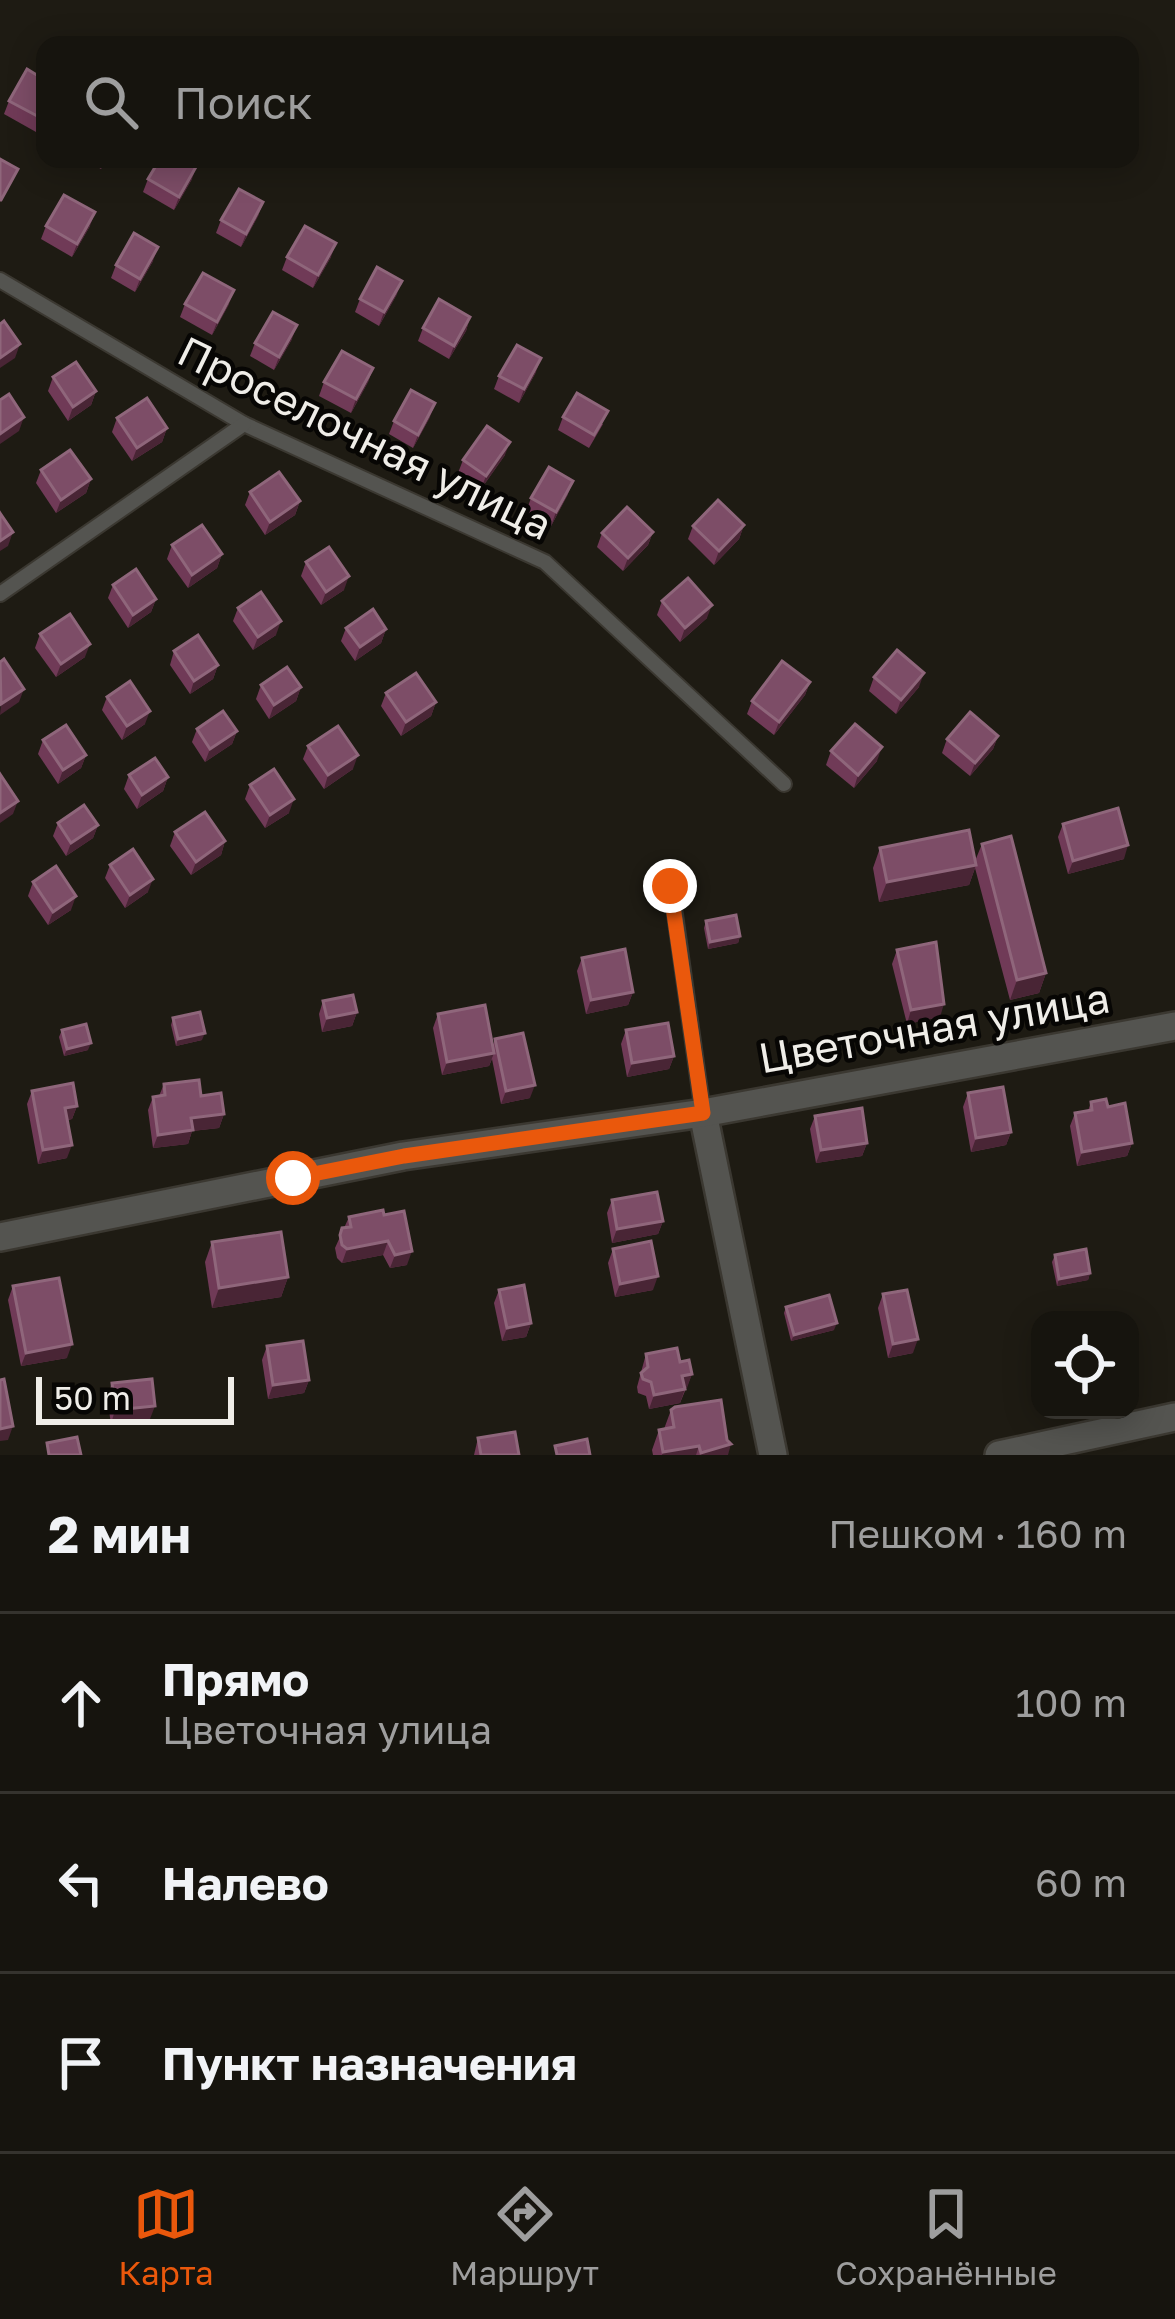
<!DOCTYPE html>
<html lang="ru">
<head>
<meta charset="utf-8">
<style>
	:root { --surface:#16140e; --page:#1f1d17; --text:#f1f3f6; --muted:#9e9e9e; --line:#35332e; --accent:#ea580c }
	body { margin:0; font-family:"Golos Text",sans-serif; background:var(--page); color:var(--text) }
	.controls { position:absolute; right:36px; bottom:36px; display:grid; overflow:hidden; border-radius:24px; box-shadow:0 6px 30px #0003 }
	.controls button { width:108px; height:108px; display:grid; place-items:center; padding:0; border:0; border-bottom:3px solid var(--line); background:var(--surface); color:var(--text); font:60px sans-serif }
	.scale { position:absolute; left:36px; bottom:30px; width:198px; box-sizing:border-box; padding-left:12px; border:6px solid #efede8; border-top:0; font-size:33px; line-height:42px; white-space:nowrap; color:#efede8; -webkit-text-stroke:9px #070604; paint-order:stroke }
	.stop { position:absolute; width:36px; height:36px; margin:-27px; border:9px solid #ea580c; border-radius:50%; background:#fff }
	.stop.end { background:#ea580c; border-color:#fff; box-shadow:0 3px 12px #0008 }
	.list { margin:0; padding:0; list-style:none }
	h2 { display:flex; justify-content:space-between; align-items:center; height:156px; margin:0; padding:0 48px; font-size:51px }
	h2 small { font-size:39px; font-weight:400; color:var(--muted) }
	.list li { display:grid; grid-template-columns:78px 1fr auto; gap:36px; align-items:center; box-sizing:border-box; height:180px; padding:0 48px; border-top:3px solid var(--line) }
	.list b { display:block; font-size:45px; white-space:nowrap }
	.list p { margin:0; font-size:39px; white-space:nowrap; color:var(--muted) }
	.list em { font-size:39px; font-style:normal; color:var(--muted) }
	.icon { flex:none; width:66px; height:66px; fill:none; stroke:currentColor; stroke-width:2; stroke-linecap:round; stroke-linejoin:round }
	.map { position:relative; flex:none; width:1175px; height:1455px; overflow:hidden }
	.search { position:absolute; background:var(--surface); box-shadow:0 6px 30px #0003; left:36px; right:36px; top:36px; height:132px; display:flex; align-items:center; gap:30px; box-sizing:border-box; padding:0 42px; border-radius:24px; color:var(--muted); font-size:45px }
	.sheet { height:696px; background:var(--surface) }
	nav { display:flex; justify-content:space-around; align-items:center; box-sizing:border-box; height:168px; border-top:3px solid var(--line); background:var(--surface); font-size:33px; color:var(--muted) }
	nav a { display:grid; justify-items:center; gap:6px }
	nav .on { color:var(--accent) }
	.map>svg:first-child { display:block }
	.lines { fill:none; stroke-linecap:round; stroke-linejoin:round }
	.service-casing { stroke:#3b3831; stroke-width:18 }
	.minor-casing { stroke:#3b3831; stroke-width:32 }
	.service { stroke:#545450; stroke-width:14 }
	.minor { stroke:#545450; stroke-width:27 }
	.wall { fill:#703a57 }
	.shaded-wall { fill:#492535 }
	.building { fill:#7d4d67; stroke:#8f667b; stroke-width:3 }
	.route { stroke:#ea580c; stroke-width:15 }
	.labels { text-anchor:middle; stroke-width:9; stroke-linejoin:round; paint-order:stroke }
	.street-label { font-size:42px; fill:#efede8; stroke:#070604 }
</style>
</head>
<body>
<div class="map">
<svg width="1175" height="1455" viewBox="0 0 1175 1455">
	<rect width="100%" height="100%" fill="#1e1b13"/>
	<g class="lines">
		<defs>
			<g id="service">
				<path d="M0,280L244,424L545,562L784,784"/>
				<path d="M0,594L244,424"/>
				<path d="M671,886L703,1113"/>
			</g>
			<g id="minor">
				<path d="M703,1113L773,1455"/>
				<path d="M0,1237L403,1156L703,1113L1175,1026"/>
				<path d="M999,1455L1175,1417"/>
			</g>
		</defs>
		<use href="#service" class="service-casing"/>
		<use href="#minor" class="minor-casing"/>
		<use href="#service" class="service"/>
		<use href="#minor" class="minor"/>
	</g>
	<g class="wall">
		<path d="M9,101L45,115L36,132L4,114Z"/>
		<path d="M84,159H107L101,169Z"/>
		<path d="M148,179H192L174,210L143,192Z"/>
		<path d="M263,202L258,216L241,247L216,233L221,220Z"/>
		<path d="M46,226H90L72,257L41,239Z"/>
		<path d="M287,257H331L313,288L282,270Z"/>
		<path d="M153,261L135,292L111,278L116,265Z"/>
		<path d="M397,294L379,326L355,312L360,299Z"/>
		<path d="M185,304H229L212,335L180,317Z"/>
		<path d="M470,317L466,331L449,359L418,341L423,328Z"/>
		<path d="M292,339L274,370L250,356L255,343Z"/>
		<path d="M373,368L368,382L351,413L319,396L324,382Z"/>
		<path d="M536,372L519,403L494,389L499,376Z"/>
		<path d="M53,377L96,391L91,405L68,421L48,391Z"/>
		<path d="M430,417L413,448L389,434L394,421Z"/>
		<path d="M563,417L603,424L589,448L558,430Z"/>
		<path d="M117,418L167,428L162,442L132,461L112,432Z"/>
		<path d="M505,455L481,489L458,473L463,460Z"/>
		<path d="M41,470L91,479L86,493L56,513L36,483Z"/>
		<path d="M250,492L300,501L295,515L265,535L245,505Z"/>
		<path d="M568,494L551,526L526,512L531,498Z"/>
		<path d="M744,525L739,539L714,565L688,539L693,526Z"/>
		<path d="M653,532L648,545L623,571L597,547L602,533Z"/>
		<path d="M172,545L222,554L217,568L188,588L167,559Z"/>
		<path d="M306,562L344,590L321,605L301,576Z"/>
		<path d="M113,585L156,599L151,612L128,628L108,598Z"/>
		<path d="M662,601L707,618L680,642L657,615Z"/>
		<path d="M238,608L276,635L253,650L233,621Z"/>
		<path d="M346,628L386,629L381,643L355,661L341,641Z"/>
		<path d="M40,634L85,657L56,677L35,648Z"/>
		<path d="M174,651L218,665L213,679L190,694L170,665Z"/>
		<path d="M874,677L919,687L896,714L869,691Z"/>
		<path d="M810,682L805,695L774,735L747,714L752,701Z"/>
		<path d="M261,685L301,687L296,701L269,719L256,699Z"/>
		<path d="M386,693L436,702L431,716L401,736L381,706Z"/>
		<path d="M107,697L145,724L122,740L102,710Z"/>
		<path d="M197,729L237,731L232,744L205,762L192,742Z"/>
		<path d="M998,736L993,749L970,776L942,753L947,739Z"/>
		<path d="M43,740L86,755L81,768L58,784L38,754Z"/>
		<path d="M308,746L353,769L324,789L303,759Z"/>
		<path d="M831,751L877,761L854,788L826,765Z"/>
		<path d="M129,775L168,777L163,791L137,809L124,789Z"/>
		<path d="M250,785L289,813L265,828L245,799Z"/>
		<path d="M58,823L98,825L93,838L66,856L53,836Z"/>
		<path d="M1063,824L1124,859L1068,874L1058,837Z"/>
		<path d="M175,832L225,841L221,855L191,875L170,846Z"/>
		<path d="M982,844L1046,973L1039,993L1010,1000L975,868L969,885L879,902L873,868L880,848L975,861Z"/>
		<path d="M110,865L148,892L125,908L105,878Z"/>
		<path d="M33,882L71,910L48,925L28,896Z"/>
		<path d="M706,921L740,936L738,943L708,949L704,928Z"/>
		<path d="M897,950L940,1017L907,1024L892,964Z"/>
		<path d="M582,958L633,992L628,1005L586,1014L577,971Z"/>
		<path d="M323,1001L357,1012L352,1026L322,1032L319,1014Z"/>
		<path d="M438,1014L493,1046L495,1039L530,1098L501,1104L492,1059L489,1066L442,1075L433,1028Z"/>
		<path d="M173,1018L202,1040L176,1046L171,1025Z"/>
		<path d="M62,1030L88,1050L64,1056L59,1037Z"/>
		<path d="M626,1030L674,1056L669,1069L627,1077L621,1044Z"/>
		<path d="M164,1084L201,1096L224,1114L219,1128L192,1131L188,1144L153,1148L148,1110L153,1097L159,1096Z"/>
		<path d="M32,1091L77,1106L72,1119L68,1120L67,1158L38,1164L27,1104Z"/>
		<path d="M968,1093L1011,1132L1006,1145L971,1152L963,1107Z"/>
		<path d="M1091,1102L1108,1107L1132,1143L1127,1156L1077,1166L1070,1126L1075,1113L1088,1111Z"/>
		<path d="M815,1116L867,1143L862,1156L816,1163L810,1129Z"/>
		<path d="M612,1200L663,1221L658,1234L612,1243L607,1213Z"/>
		<path d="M383,1210L407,1265L390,1268L383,1255L342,1263L337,1258L335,1248L349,1217Z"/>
		<path d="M212,1242L288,1277L281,1297L212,1308L205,1262Z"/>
		<path d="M613,1249L653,1290L615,1297L608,1263Z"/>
		<path d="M1055,1255L1090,1273L1088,1280L1057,1286L1052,1262Z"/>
		<path d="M13,1286L67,1358L21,1366L8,1300Z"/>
		<path d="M499,1290L531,1323L526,1337L502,1341L494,1303Z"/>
		<path d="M883,1294L913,1353L888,1358L878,1308Z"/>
		<path d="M786,1307L834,1330L791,1341L784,1313Z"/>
		<path d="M267,1346L309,1380L304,1393L268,1399L262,1360Z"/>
		<path d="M646,1354L680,1362L692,1374L680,1403L649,1409L646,1396L638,1393L637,1387Z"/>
		<path d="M112,1383L150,1419L111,1424L107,1397Z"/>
		<path d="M671,1410L728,1455H653L652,1450L659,1430L664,1429Z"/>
		<path d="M478,1438L519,1455H474Z"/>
	</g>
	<g class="shaded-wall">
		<path d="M197,165L192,179L174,210L179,197Z"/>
		<path d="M263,202L258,216L241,247L246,234Z"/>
		<path d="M95,212L90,226L72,257L77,244Z"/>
		<path d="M336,243L331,257L313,288L318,275Z"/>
		<path d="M158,247L153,261L135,292L140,279Z"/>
		<path d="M402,281L397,294L379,326L384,312Z"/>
		<path d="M234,290L229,304L212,335L217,322Z"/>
		<path d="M470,317L466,331L449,359L454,346Z"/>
		<path d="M297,325L292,339L274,370L279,357Z"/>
		<path d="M20,344L15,358L0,368V358Z"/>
		<path d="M541,358L536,372L519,403L524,389Z"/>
		<path d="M373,368L368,382L351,413L356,399Z"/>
		<path d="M96,391L91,405L68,421L73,407Z"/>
		<path d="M435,403L430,417L413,448L418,435Z"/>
		<path d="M24,417L19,431L0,444V434Z"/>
		<path d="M167,428L162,442L132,461L137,448Z"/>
		<path d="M510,442L505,455L481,489L486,476Z"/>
		<path d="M91,479L86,493L56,513L61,500Z"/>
		<path d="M573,481L568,494L551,526L556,512Z"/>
		<path d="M300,501L295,515L265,535L270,522Z"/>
		<path d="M744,525L739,539L714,565L719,551Z"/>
		<path d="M13,532L8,546L0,551V541Z"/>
		<path d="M653,532L648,545L623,571L628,558Z"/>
		<path d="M222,554L217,568L188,588L192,575Z"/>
		<path d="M349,576L344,590L321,605L326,592Z"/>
		<path d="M156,599L151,612L128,628L133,615Z"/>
		<path d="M712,605L707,618L680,642L685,628Z"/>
		<path d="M281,621L276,635L253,650L258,637Z"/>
		<path d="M386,629L381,643L355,661L360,647Z"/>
		<path d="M90,644L85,657L56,677L61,664Z"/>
		<path d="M218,665L213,679L190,694L194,681Z"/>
		<path d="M924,673L919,687L896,714L901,700Z"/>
		<path d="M810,682L805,695L774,735L779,722Z"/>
		<path d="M301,687L296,701L269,719L274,705Z"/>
		<path d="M24,689L19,702L0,715L1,704Z"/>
		<path d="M436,702L431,716L401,736L406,722Z"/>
		<path d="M150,711L145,724L122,740L127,726Z"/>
		<path d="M237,731L232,744L205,762L210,749Z"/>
		<path d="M998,736L993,749L970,776L975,763Z"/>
		<path d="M882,747L877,761L854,788L858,775Z"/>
		<path d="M86,755L81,768L58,784L63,770Z"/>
		<path d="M358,755L353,769L324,789L328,775Z"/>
		<path d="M168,777L163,791L137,809L142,795Z"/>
		<path d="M294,799L289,813L265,828L270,815Z"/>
		<path d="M18,801L13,814L0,823V813Z"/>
		<path d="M98,825L93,838L66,856L71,843Z"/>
		<path d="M225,841L221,855L191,875L196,862Z"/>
		<path d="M1128,845L1124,859L1068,874L1073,861Z"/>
		<path d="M976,865L969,885L879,902L887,882Z"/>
		<path d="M153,879L148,892L125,908L130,895Z"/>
		<path d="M76,896L71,910L48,925L53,912Z"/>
		<path d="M740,936L738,943L708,949L710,942Z"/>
		<path d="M1046,973L1039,993L1010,1000L1017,980Z"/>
		<path d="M633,992L628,1005L586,1014L591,1000Z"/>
		<path d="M944,1004L940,1017L907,1024L911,1010Z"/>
		<path d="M357,1012L352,1026L322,1032L327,1018Z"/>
		<path d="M205,1033L202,1040L176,1046L178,1039Z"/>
		<path d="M91,1043L88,1050L64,1056L67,1049Z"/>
		<path d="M494,1053L489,1066L442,1075L447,1062Z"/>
		<path d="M674,1056L669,1069L627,1077L632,1063Z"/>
		<path d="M535,1085L530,1098L501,1104L506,1091Z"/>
		<path d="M77,1106L72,1119L60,1121L65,1108Z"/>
		<path d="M224,1114L219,1128L192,1131L188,1144L153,1148L158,1135L191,1118Z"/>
		<path d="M1011,1132L1006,1145L971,1152L976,1138Z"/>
		<path d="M867,1143L862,1156L816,1163L821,1150Z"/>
		<path d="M1132,1143L1127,1156L1077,1166L1082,1152Z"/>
		<path d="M72,1145L67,1158L38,1164L43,1150Z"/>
		<path d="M663,1221L658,1234L612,1243L617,1229Z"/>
		<path d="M388,1241L383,1255L342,1263L347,1249Z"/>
		<path d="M412,1251L407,1265L390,1268L395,1255Z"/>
		<path d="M1090,1273L1088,1280L1057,1286L1059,1279Z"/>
		<path d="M658,1276L653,1290L615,1297L620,1284Z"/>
		<path d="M288,1277L281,1297L212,1308L219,1288Z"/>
		<path d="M531,1323L526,1337L502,1341L507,1328Z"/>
		<path d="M837,1323L834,1330L791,1341L794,1335Z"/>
		<path d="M918,1339L913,1353L888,1358L893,1344Z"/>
		<path d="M72,1344L67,1358L21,1366L26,1353Z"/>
		<path d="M692,1374L687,1388L678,1390L682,1376Z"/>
		<path d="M309,1380L304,1393L268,1399L273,1385Z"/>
		<path d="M685,1389L680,1403L649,1409L654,1395Z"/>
		<path d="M155,1406L150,1419L111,1424L115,1410Z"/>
		<path d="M13,1426L8,1440L0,1441V1429Z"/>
		<path d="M731,1444L728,1455H700L701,1453Z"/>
		<path d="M699,1446L696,1455H662L663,1452Z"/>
	</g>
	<g class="building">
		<path d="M27,69L45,80V110L41,118L9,101Z"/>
		<path d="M0,159L18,169L1,200H0Z"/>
		<path d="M160,159H186L197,165L179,197L148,179Z"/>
		<path d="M239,189L263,202L246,234L221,220Z"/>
		<path d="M64,195L95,212L77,244L46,226Z"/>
		<path d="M305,226L336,243L318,275L287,257Z"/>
		<path d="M134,233L158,247L140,279L116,265Z"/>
		<path d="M377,267L402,281L384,312L360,299Z"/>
		<path d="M203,273L234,290L217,322L185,304Z"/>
		<path d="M439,299L470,317L454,346L423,328Z"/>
		<path d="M273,312L297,325L279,357L255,343Z"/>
		<path d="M4,321L20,344L0,358V324Z"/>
		<path d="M517,345L541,358L524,389L499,376Z"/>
		<path d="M342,351L373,368L356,399L324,382Z"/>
		<path d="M76,362L96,391L73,407L53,377Z"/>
		<path d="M411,390L435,403L418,435L394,421Z"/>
		<path d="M577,393L608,411L594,435L563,417Z"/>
		<path d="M9,394L24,417L0,434V400Z"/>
		<path d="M147,398L167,428L137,448L117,418Z"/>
		<path d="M487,426L510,442L486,476L463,460Z"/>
		<path d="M70,450L91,479L61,500L41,470Z"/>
		<path d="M549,467L573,481L556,512L531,498Z"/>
		<path d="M279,472L300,501L270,522L250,492Z"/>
		<path d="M718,500L744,525L719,551L693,526Z"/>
		<path d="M627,507L653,532L628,558L602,533Z"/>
		<path d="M0,513L13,532L0,541Z"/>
		<path d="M202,525L222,554L192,575L172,545Z"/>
		<path d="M329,547L349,576L326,592L306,562Z"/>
		<path d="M136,569L156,599L133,615L113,585Z"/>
		<path d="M688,578L712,605L685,628L662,601Z"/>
		<path d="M261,592L281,621L258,637L238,608Z"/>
		<path d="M373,609L386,629L360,647L346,628Z"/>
		<path d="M70,614L90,644L61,664L40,634Z"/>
		<path d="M198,635L218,665L194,681L174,651Z"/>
		<path d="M897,650L924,673L901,700L874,677Z"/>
		<path d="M4,659L24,689L1,704L0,662Z"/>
		<path d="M782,661L810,682L779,722L752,701Z"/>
		<path d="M287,667L301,687L274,705L261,685Z"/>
		<path d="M416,673L436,702L406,722L386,693Z"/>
		<path d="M130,681L150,711L127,726L107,697Z"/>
		<path d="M223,711L237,731L210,749L197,729Z"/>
		<path d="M970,712L998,736L975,763L947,739Z"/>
		<path d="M855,724L882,747L858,775L831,751Z"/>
		<path d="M66,725L86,755L63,770L43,740Z"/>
		<path d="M338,726L358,755L328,775L308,746Z"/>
		<path d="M155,758L168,777L142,795L129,775Z"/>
		<path d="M274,769L294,799L270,815L250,785Z"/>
		<path d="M0,774L18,801L0,813Z"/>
		<path d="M84,805L98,825L71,843L58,823Z"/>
		<path d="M1118,808L1128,845L1073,861L1063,824Z"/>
		<path d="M205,812L225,841L196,862L175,832Z"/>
		<path d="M969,830L976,865L887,882L880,848Z"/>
		<path d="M1011,836L1046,973L1017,980L982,844Z"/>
		<path d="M133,849L153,879L130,895L110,865Z"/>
		<path d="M56,866L76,896L53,912L33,882Z"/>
		<path d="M736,915L740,936L710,942L706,921Z"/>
		<path d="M936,942L944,1004L911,1010L897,950Z"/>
		<path d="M625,949L633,992L591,1000L582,958Z"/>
		<path d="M353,995L357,1012L327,1018L323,1001Z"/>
		<path d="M485,1005L494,1053L447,1062L438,1014Z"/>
		<path d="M200,1012L205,1033L178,1039L173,1018Z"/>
		<path d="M668,1023L674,1056L632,1063L626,1030Z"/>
		<path d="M86,1024L91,1043L67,1049L62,1030Z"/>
		<path d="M523,1033L535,1085L506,1091L495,1039Z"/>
		<path d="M199,1080L201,1096L221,1093L224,1114L191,1118L193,1130L158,1135L153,1097L165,1095L164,1084Z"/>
		<path d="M73,1083L77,1106L65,1108L72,1145L43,1150L32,1091Z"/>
		<path d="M1003,1087L1011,1132L976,1138L968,1093Z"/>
		<path d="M1106,1099L1108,1107L1125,1103L1132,1143L1082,1152L1075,1113L1092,1110L1091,1102Z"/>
		<path d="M862,1108L867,1143L821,1150L815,1116Z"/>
		<path d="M657,1192L663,1221L617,1229L612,1200Z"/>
		<path d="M383,1210L384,1215L404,1211L412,1251L395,1255L388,1241L347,1249L342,1245L340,1235L342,1228L351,1227L349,1217Z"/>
		<path d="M281,1232L288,1277L219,1288L212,1242Z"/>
		<path d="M651,1241L658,1276L620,1284L613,1249Z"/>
		<path d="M1086,1249L1090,1273L1059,1279L1055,1255Z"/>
		<path d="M59,1278L72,1344L26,1353L13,1286Z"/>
		<path d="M524,1285L531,1323L507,1328L499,1290Z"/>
		<path d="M907,1290L918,1339L893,1344L883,1294Z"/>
		<path d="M829,1295L837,1323L794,1335L786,1307Z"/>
		<path d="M303,1341L309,1380L273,1385L267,1346Z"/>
		<path d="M677,1348L680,1362L689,1360L692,1374L682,1376L685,1389L654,1395L651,1382L643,1379L641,1373L648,1367L646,1354Z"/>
		<path d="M4,1379L13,1426L0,1429V1380Z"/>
		<path d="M152,1379L155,1406L115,1410L112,1383Z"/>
		<path d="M721,1400L727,1440L731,1444L701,1453L699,1446L663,1452L659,1430L674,1427L671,1410L675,1407Z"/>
		<path d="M515,1432L519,1455H481L478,1438Z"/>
		<path d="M77,1437L81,1455H49L47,1443Z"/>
		<path d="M587,1439L590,1455H557L555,1446Z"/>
	</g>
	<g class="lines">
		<path class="route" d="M293,1178L404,1156L703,1113L670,886"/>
	</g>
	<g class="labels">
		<g class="street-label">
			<text transform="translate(365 438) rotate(26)" y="15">Проселочная улица</text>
			<text transform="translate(934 1028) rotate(-10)" y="15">Цветочная улица</text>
		</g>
	</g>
</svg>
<div class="controls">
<button><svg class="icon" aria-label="locate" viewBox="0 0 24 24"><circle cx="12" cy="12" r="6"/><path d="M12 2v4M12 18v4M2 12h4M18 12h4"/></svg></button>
</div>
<div class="scale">50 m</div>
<div class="stop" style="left:293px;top:1178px"></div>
<div class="stop end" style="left:670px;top:886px"></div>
<div class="search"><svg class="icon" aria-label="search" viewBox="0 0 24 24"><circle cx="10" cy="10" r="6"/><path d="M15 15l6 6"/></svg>Поиск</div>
</div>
<section class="sheet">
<h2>2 мин<small>Пешком · 160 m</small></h2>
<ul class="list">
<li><svg class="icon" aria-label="ahead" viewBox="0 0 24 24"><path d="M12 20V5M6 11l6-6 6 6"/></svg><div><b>Прямо</b><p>Цветочная улица</p></div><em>100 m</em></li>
<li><svg class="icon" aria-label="left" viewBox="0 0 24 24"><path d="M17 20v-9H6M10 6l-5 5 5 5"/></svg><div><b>Налево</b></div><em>60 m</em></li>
<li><svg class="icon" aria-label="arrive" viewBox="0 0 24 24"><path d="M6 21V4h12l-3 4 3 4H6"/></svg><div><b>Пункт назначения</b></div></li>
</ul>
</section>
<nav>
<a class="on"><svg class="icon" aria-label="map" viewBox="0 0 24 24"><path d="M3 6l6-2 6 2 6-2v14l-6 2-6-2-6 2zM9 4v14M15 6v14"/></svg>Карта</a>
<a><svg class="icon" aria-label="directions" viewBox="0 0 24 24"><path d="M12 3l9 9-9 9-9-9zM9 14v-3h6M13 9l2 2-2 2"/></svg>Маршрут</a>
<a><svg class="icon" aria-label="saved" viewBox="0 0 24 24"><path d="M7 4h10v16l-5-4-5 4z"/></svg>Сохранённые</a>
</nav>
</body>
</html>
